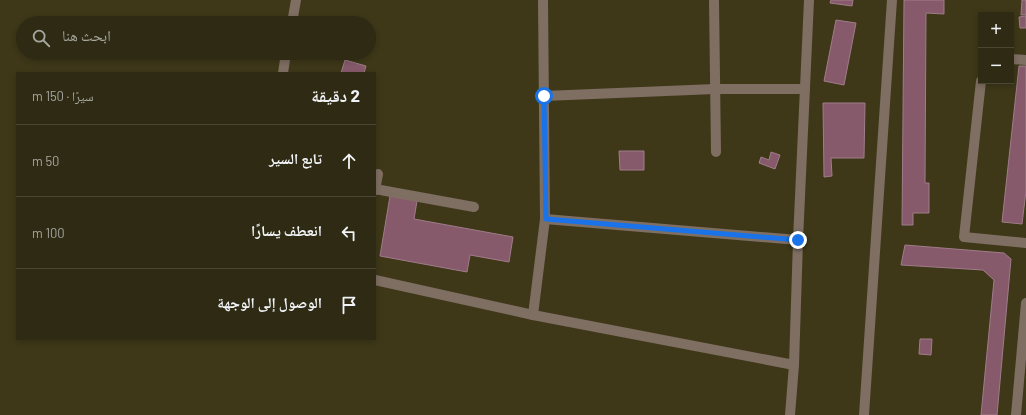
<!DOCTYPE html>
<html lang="ar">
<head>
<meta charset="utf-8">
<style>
	:root { --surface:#2e2a13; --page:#36321c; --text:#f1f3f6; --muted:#a7a7a0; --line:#494633 }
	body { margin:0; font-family:Barlow,"Noto Naskh Arabic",sans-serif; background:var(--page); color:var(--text); direction:rtl }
	.controls { position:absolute; right:12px; top:12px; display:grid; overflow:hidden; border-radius:0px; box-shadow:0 2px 6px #0003 }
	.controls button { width:36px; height:36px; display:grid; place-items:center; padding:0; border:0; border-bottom:1px solid var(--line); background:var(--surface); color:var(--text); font:20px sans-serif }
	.stop { position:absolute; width:12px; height:12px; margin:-9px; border:3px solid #1a73e8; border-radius:50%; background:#fff }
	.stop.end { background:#1a73e8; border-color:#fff; box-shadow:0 1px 4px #0008 }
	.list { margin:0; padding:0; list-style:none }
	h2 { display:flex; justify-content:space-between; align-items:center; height:52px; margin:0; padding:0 16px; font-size:17px }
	h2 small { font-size:13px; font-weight:400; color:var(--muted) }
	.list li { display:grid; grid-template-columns:26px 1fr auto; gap:12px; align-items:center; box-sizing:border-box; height:72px; padding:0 16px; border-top:1px solid var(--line) }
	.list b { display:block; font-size:15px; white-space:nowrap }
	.list em { font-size:13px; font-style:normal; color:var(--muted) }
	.icon { flex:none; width:22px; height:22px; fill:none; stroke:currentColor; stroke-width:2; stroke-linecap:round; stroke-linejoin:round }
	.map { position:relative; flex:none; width:1026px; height:415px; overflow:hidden; direction:ltr }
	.search { position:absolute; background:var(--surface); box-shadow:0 2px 6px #0003; left:16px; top:16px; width:360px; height:44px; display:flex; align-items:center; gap:10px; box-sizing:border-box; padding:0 14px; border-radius:22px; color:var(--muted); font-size:15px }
	.panel { position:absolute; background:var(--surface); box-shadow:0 2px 6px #0003; left:16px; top:72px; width:360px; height:268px; border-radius:0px; direction:rtl }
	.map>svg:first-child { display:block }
	.building { fill:#865a6a; stroke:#a07c89 }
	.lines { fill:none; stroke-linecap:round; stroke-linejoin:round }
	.minor { stroke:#7f6e62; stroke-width:10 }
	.route { stroke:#1a73e8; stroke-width:5 }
</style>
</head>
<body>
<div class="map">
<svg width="1026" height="415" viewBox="0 0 1026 415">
	<rect width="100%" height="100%" fill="#3e3819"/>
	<g class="building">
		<path d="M831,0H853L852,6L830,3Z"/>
		<path d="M904,0H944V14L926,13L925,183H929V213H913V225H902Z"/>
		<path d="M1022,0H1026V15H1021Z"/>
		<path d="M1026,16V28H1020L1019,17Z"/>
		<path d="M836,20L856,23L844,85L824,81Z"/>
		<path d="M345,60L366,66L364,73H341Z"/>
		<path d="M1019,66H1026V191L1022,224L1002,222Z"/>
		<path d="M823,103H865L864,158H831L832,176L824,177Z"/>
		<path d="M619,151H644V170H620Z"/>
		<path d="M771,152L780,155L775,169L759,163L761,157L769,160Z"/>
		<path d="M390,196L417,201L414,219L513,237L509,262L470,255L467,272L380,256Z"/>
		<path d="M905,245L1004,253L1011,259L997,415H981L994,280L983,270L901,265Z"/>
		<path d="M920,339H932L931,355L919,354Z"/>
	</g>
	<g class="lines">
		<g class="minor">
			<path d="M543,0L545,219L798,240"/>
			<path d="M714,0L716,152"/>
			<path d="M292,23L296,0"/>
			<path d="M1011,59L1026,60"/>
			<path d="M283,73L286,53"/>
			<path d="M981,81L964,237L1026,243"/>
			<path d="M544,96L715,89H805"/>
			<path d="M375,189L474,207"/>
			<path d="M375,190L378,174"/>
			<path d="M545,219L533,315L794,365"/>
			<path d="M375,280L533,315"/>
			<path d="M790,415L794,365L798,240L809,0"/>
			<path d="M864,415L892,0"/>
			<path d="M1016,415L1026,303"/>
		</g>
	</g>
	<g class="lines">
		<path class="route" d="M544,96L546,219L798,240"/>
	</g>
</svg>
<div class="controls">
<button>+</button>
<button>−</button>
</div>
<div class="stop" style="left:544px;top:96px"></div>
<div class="stop end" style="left:798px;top:240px"></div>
<div class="search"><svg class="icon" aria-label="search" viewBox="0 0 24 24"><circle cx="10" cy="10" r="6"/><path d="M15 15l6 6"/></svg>ابحث هنا</div>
<section class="panel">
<h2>2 دقيقة<small>سيرًا · 150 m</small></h2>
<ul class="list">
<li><svg class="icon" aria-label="ahead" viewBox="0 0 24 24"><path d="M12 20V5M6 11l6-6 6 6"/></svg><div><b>تابع السير</b></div><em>50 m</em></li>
<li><svg class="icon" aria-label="left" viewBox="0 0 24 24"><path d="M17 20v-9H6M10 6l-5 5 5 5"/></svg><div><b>انعطف يسارًا</b></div><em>100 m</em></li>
<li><svg class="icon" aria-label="arrive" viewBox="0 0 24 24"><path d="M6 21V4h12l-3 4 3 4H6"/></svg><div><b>الوصول إلى الوجهة</b></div></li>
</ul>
</section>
</div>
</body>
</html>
